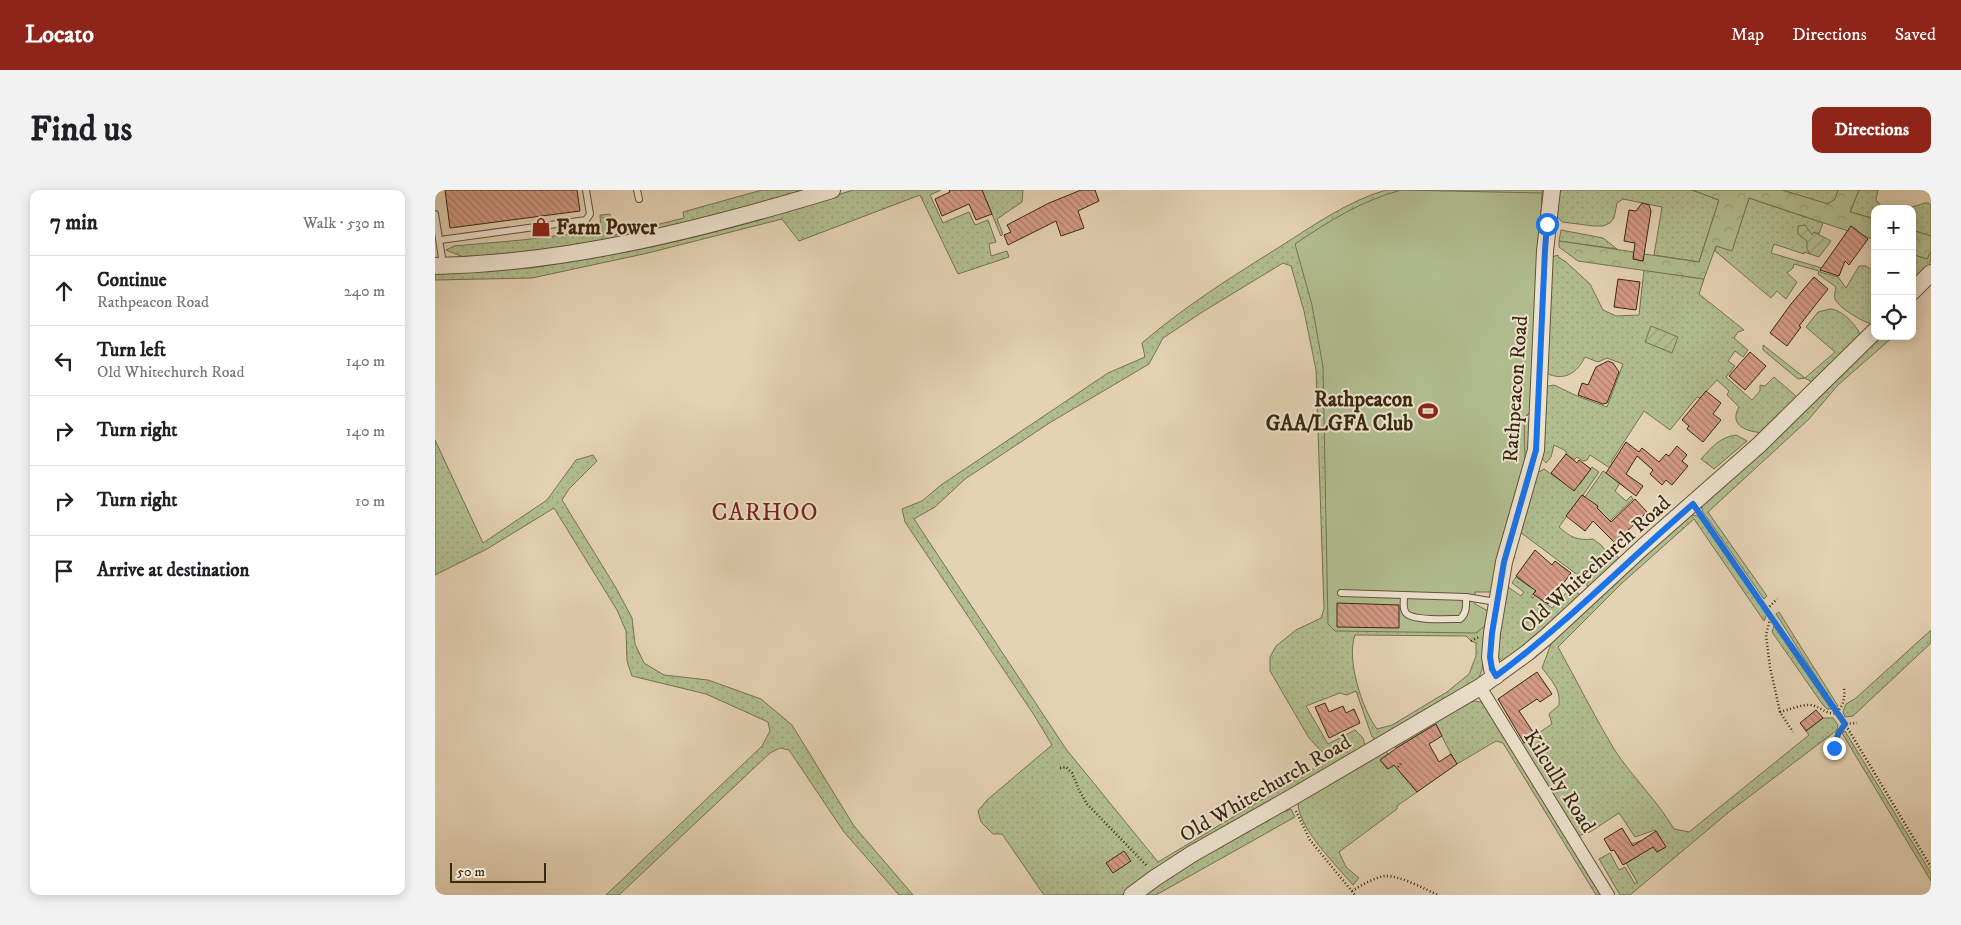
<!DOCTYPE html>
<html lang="en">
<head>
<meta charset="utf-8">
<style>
	:root { --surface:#fff; --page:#f2f2f2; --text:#202124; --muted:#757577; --line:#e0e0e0; --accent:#8f2418 }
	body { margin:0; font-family:"IM FELL DW Pica",serif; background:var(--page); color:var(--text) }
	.controls { position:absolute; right:15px; top:15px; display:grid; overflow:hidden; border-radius:10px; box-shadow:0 2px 12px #0003 }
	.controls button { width:45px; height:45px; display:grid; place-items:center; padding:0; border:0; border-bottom:1px solid var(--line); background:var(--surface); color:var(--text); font:25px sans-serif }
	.scale { position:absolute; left:15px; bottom:12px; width:96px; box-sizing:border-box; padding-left:5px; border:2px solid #392810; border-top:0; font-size:14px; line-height:18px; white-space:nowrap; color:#392810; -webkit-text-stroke:4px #ede2ce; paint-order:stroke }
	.stop { position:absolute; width:15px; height:15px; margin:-11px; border:4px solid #1a73e8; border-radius:50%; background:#fff }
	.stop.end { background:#1a73e8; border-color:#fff; box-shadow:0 1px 5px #0008 }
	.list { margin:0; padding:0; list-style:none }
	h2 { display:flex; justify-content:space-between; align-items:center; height:65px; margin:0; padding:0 20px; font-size:21px }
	h2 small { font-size:16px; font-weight:400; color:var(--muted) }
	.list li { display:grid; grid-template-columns:32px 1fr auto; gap:15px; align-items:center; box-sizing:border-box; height:70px; padding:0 20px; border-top:1px solid var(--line) }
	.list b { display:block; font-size:19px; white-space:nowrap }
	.list p { margin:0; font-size:16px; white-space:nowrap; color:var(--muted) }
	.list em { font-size:16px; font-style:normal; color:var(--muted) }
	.icon { flex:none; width:28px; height:28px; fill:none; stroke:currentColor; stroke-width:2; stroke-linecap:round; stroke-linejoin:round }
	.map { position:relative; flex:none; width:1496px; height:705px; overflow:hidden; border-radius:10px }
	header { display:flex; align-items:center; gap:30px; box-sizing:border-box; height:70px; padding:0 25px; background:var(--accent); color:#fff }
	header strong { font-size:24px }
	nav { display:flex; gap:28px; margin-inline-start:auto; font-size:18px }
	.intro { display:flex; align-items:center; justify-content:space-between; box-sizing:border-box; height:120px; padding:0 30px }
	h1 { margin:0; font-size:35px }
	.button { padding:12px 22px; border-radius:10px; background:var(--accent); color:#fff; font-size:18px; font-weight:700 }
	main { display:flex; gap:30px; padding:0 30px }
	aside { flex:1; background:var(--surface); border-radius:10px; box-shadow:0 2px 12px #0003 }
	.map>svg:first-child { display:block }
	.grass { fill:url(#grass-dots); stroke:#757250; fill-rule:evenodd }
	.forest { fill:url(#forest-crowns); stroke:#757250 }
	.garden { fill:url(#garden-furrows); stroke:#757250 }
	.pitch { fill:#b1bd8f; stroke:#757250 }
	.building { fill:url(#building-back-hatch); stroke:#392810 }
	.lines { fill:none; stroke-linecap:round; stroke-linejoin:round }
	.service-casing { stroke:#645239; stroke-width:8 }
	.minor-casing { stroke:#645239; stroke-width:14 }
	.tertiary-casing { stroke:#645239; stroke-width:18 }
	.path { stroke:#392810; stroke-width:2.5; stroke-dasharray:1 2.5; stroke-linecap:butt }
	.service { stroke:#ede2ce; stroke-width:6 }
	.minor { stroke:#ede2ce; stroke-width:12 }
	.tertiary { stroke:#ede2ce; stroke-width:16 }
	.route { stroke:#1a73e8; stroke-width:6 }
	.labels { text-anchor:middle; stroke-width:4; stroke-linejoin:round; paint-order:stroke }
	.poi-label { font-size:21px; font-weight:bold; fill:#392810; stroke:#ede2ce; text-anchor:start }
	.street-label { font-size:21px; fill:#392810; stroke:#ede2ce }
	.quarter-label { font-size:24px; letter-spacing:1px; fill:#7a1f14; stroke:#ede2ce }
</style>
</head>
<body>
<header>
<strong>Locato</strong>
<nav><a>Map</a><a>Directions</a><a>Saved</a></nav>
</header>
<div class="intro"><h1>Find us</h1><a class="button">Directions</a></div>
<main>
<aside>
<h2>7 min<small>Walk · 530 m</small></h2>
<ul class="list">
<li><svg class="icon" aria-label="ahead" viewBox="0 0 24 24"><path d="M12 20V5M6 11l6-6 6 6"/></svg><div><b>Continue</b><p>Rathpeacon Road</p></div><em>240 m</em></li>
<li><svg class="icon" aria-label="left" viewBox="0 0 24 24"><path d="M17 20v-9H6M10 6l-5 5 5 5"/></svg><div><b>Turn left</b><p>Old Whitechurch Road</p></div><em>140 m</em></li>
<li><svg class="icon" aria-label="right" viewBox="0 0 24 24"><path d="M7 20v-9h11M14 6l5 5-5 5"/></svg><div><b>Turn right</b></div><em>140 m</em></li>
<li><svg class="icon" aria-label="right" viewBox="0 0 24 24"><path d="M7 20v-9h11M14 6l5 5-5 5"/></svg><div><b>Turn right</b></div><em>10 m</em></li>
<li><svg class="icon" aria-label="arrive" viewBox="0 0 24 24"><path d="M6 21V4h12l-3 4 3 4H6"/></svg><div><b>Arrive at destination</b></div></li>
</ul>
</aside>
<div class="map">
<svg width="1496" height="705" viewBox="0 0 1496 705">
	<defs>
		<pattern id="grass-dots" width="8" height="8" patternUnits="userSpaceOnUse" patternTransform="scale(1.25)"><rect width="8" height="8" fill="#b1bd8f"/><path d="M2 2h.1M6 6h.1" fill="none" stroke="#99a27a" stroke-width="1.8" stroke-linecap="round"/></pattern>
		<pattern id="forest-crowns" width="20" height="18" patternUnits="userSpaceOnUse" patternTransform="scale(1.25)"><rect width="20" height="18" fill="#b1bd8f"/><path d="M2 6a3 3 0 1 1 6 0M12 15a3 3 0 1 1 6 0" fill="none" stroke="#99a27a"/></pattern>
		<pattern id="garden-furrows" width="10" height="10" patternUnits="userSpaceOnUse" patternTransform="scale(1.25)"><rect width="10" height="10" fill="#b1bd8f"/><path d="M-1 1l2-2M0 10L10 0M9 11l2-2" fill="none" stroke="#99a27a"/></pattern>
		<pattern id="building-back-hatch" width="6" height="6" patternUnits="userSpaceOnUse" patternTransform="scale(1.25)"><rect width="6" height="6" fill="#d59a86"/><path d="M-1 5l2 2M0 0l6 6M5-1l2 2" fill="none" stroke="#ae7e6c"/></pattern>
	</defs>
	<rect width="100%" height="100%" fill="#e4d2b4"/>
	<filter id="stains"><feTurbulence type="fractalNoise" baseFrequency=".004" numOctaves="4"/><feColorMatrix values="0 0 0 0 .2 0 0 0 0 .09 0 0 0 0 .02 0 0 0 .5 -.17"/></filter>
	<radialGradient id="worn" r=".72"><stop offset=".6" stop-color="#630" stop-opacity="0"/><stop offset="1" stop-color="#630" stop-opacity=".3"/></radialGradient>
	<g class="grass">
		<path d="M327,0H377L251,34L134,59L31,68L11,60L19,56L87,50L166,40L165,25L175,24L176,46L249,28L248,22Z"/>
		<path d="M418,0H506L495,5L508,33L534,22L540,35L553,30L561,52L554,54L556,66L572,61L574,67L523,84L485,5L364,51L347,29L213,63L97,88L0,90V84L96,78L157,68L347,22Z"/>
		<path d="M547,0H588L587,12L562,29L568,44L566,46Z"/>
		<path d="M951,0H1107L1098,219L1090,228L1095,230L1099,249L1090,287L1026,388L1051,435L1047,480L1043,490L941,550L937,547L921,501L912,505L905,503L871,516L893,554L920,540L928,548L930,556L694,698L687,705H609L567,644H558L546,632L543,621L552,610L617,555L599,525L470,332L467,319L487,311L506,295L673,183L710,167L707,153C750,116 798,86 846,56C879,35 913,11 951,0ZM848,73L856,76L869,121L881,180L889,419L886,428L861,440L841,456L835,467V481L874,548L889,564L888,573L723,672L631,559L479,329L500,317L530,289L616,232L714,174L728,148L769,121ZM920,445L1031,446L1036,451L1041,453V466L1034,484L1012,502L957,535L942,539C927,519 911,469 920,445Z"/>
		<path d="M1121,0H1257L1284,10L1264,72L1219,65L1227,17L1188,9L1182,13L1179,28L1175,33L1168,36H1159L1127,32L1121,25Z"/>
		<path d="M1347,0H1403L1400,9L1393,14Z"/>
		<path d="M1424,0H1443L1441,10L1447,17L1455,19H1440V29L1415,22Z"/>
		<path d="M1314,8L1388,33L1384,44L1379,42C1374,50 1370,55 1375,64L1369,62V64L1339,54L1336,63L1387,78L1385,82L1403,87L1411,98L1424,76H1431L1440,82V134C1431,135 1404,118 1400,109C1399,105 1400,102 1401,97L1383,84L1384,81L1359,74L1358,78L1352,83L1362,92L1351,109L1342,101L1336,108L1280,61L1281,56L1297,60Z"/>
		<path d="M1490,13H1494L1496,16V46L1477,40V19H1471Z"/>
		<path d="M1126,40L1168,48L1182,59L1124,51Z"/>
		<path d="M1496,61C1496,80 1492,81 1477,92V64L1492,69Z"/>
		<path d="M1123,65V67L1131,72L1155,94L1168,120L1181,126L1204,125L1209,80L1269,89L1264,104L1309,140L1303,142L1299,148L1313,160L1308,167L1300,161L1293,171L1300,176L1291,187L1317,210L1325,201V195L1330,196L1339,187L1362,207L1329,243C1313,242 1293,236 1304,217L1292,205L1294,201L1282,190L1265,208L1262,207L1235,240L1209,221L1176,272L1191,283L1180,301L1191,311L1196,306L1198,309L1175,331L1173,329L1170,332L1142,312L1124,337C1135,347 1143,351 1158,349L1166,355L1177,368L1182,364L1184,371L1156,397L1151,395L1152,392L1085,342L1079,365L1080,368L1076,367L1102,283L1109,279L1130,294L1139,290L1145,294L1157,277L1164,282L1148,305L1150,307L1168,281L1174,285L1178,280L1155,265L1152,270L1148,271L1142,267L1139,270L1131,264V261L1119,255L1116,267L1111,273L1105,266L1109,197L1119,195L1142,206L1172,217L1188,174L1172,168L1163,172L1150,167C1142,183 1129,192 1111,183L1117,67Z"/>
		<path d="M1395,119C1406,119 1422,135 1425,145L1377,192L1370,188L1363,189L1328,160V155L1370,188L1400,162L1371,137L1383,122Z"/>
		<path d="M1447,146H1459L1403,195L1374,229L1273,322L1332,406L1329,409L1268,322L1266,316Z"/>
		<path d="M1301,245L1312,251L1279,279L1266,269C1277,257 1285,247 1301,245Z"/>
		<path d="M0,250L48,353L112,310L141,270L158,265L162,271L134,299L127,310L181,398L197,428L200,454L209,473L229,485L273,490L326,509L357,535L419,636L478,705H464L409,642L354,560L345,558L335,563L184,705H171L327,556L335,541L333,532L271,504L197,486L192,471L191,441L182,420L119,318L52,359L0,385Z"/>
		<path d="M1255,325L1263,326L1332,424L1329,431L1259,329L1186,394L1123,457C1142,491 1159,526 1179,559C1197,587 1222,610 1239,639L1254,642L1374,545L1371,541L1388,528H1398L1403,535L1402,540L1294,622L1195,705H1185L1164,669L1175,663L1184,680L1190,677L1200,694L1202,692L1191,673L1204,666L1197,654L1205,651L1216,653L1222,662L1230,657L1220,640L1200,647L1184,623L1155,642L1143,646L1087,554L1117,534L1114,524L1124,515C1126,499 1116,490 1107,478L1116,454L1152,418Z"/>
		<path d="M1112,385L1096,407L1098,408L1100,405L1117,418L1136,398L1140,397L1142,403L1146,405L1076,468L1067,471L1061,465L1070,395L1086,406L1089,402L1077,393L1081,387L1095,397L1101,388Z"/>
		<path d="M1344,422L1403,516L1401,518L1341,424Z"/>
		<path d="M1339,436L1396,519H1392L1388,515L1337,442Z"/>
		<path d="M1496,440V453L1418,526L1410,527L1408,522L1411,514L1421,508Z"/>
		<path d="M1040,511C1055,512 1059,530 1065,541L1166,705H1161L1068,553L1061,551L1022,574L1016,564L1001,535L961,558L959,555L1028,515Z"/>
		<path d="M1410,541L1496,683V691L1407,543Z"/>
		<path d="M950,560L953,564L945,570L952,579L961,574L965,582L982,602L962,616V619L904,662L911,677L924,688L918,695C901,675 866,641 863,615L866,610Z"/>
		<path d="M856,619L860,627L721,705H707L723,692L829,630Z"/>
	</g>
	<g class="forest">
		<path d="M1257,0H1347L1393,14L1400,9L1403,0H1424L1415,22L1440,29V50L1429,46L1416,37L1413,41L1314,8L1297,61L1281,56L1269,89L1143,71L1124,57V51L1199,62L1198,69L1208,71L1209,64L1264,72L1284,10Z"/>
		<path d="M1477,40L1496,46V61L1492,69L1477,64Z"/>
	</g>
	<g class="garden">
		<path d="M1370,35L1377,45L1379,42L1396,51L1384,67L1375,64L1372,59V51L1363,44V36Z"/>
		<path d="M1216,136L1243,147L1237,163L1210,152Z"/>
	</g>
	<path class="pitch" d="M966,0L1107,3L1098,219L1089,228L1090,270L1058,402H1040V414L1053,421L1051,435L1041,443L900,441L893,434L888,177L877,115L860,54C894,31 926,11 966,0Z"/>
	<g class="building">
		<path d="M10,0H142L145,21L15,38Z"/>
		<path d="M514,0H547L557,24L541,30L534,14L507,26L500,9L515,2Z"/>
		<path d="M646,0H660L664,11L643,21L649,38L626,46L621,31L573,55L569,45L576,42L572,35L614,13Z"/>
		<path d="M1207,13L1214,15L1216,21L1208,71L1198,69L1200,53L1189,51L1194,20L1201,21Z"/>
		<path d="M1416,36L1433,49L1414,75L1410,71L1404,86L1385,80Z"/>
		<path d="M1379,87L1393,99L1364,136L1366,137L1352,156L1335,143L1356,114Z"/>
		<path d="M1183,89L1205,92L1201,120L1179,117Z"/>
		<path d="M1315,162L1331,176L1310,200L1294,186Z"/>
		<path d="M1173,171L1178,173L1184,182L1172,213L1168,214L1143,205L1147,193L1153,195L1161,177Z"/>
		<path d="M1271,201L1286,213L1278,224L1286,230L1268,252L1252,239L1254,236L1247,230Z"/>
		<path d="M1191,252L1204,262L1207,258L1224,272L1231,264L1234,266L1242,256L1252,265L1247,271L1253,276L1237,295L1231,290L1227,295L1215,284L1218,280L1202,266L1191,284L1208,296L1201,306L1171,283Z"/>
		<path d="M1131,264L1142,273L1144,270L1156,279L1139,301L1116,283Z"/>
		<path d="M1147,305L1163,316L1162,318L1176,332L1200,309L1212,322L1180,353L1158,331L1150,341L1131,326Z"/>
		<path d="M1100,360L1117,375L1120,371L1136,383L1113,414L1098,404L1101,401L1081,386Z"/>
		<path d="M902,413L964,415V438L902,437Z"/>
		<path d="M1102,482L1117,504L1105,512L1102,509L1084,521L1100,545L1089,553L1063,509Z"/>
		<path d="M890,513L894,522L908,516L911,523L919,519L925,533L894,548L880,517Z"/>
		<path d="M1381,520L1388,528L1371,541L1365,533Z"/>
		<path d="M1001,534L1007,546L994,554L1004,572L1016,564L1022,574L982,602L959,575L953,579L945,570L963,557Z"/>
		<path d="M1187,638L1198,656L1221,641L1231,657L1222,662L1218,657L1188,675L1179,660L1176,661L1169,649Z"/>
		<path d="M689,661L696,671L678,683L671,673Z"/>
	</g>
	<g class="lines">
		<defs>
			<g id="service">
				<path d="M202,0L204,9"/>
				<path d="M0,24L8,74"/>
				<path d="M5,50L151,30L155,24L151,0"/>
				<path d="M906,403L1031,407L1061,412"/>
				<path d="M969,405C969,411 967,420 972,424C980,431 1014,429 1025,429C1032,423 1031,415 1031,407"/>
			</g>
			<path id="minor" d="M1045,497L1173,705"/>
			<g id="tertiary">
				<path d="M0,76C135,73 268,39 397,0"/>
				<path d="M1477,102L1496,83"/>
				<path d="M1061,486L1057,479L1055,467L1057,443L1069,372L1101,260L1110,61L1117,0"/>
				<path d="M697,705L720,688L757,664L854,609L1045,497L1092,463L1111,447L1208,357L1324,255L1440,141"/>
			</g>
		</defs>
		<use href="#service" class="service-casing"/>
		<use href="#minor" class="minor-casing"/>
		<use href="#tertiary" class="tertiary-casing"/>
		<g class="path">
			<path d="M1266,325L1410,534L1496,677"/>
			<path d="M1332,419L1342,409"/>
			<path d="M1336,425L1331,445L1335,477L1345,522L1358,542"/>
			<path d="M1036,451L1044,447"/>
			<path d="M1345,522C1353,520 1365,515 1374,515C1384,515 1391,525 1401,523C1409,515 1410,508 1409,498"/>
			<path d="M1399,558L1403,544L1410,534L1422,533"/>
			<path d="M963,577L967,572"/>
			<path d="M625,578L631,577L637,583L644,600L652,614L712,676"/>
			<path d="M861,621L875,650L920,705"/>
			<path d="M917,701C927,695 938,688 950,686C964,685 990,699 1003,705"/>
		</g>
		<use href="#service" class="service"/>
		<use href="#minor" class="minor"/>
		<use href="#tertiary" class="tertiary"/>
	</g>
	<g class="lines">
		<path class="route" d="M1112,34L1110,60L1101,260L1069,372L1057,443L1055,467L1057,479L1061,486C1131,434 1192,371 1258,314L1410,534L1403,544L1399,558"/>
	</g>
	<defs>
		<symbol id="shop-bare" viewBox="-9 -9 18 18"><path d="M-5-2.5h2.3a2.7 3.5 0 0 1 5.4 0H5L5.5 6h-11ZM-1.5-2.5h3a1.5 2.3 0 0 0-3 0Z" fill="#8f2418" stroke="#ede2ce" stroke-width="2.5" paint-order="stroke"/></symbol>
		<symbol id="stadium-bare" viewBox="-9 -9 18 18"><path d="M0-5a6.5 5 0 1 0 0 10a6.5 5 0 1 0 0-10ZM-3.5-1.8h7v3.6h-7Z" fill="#8f2418" stroke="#ede2ce" stroke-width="2.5" paint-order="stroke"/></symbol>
	</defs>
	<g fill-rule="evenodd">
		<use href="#shop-bare" x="92" y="23" width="28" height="28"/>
		<use href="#stadium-bare" x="979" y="207" width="28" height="28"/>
	</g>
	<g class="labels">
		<g class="poi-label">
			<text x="121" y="44">Farm Power</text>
			<text x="978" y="216" text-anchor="end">Rathpeacon<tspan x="978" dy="24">GAA/LGFA Club</tspan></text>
		</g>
		<g class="street-label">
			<text transform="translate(1080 199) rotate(-86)" y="7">Rathpeacon Road</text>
			<text transform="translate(1160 374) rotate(-42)" y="7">Old Whitechurch Road</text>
			<text transform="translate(1125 591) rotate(58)" y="7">Kilcully Road</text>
			<text transform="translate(830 598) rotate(-30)" y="7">Old Whitechurch Road</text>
		</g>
		<g class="quarter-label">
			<text x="330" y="330">CARHOO</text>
		</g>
	</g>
	<rect width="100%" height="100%" filter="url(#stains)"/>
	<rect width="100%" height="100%" fill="url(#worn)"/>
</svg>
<div class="controls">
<button>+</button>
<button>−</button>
<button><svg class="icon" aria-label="locate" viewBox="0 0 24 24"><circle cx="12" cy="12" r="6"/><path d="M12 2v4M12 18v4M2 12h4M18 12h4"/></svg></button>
</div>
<div class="scale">50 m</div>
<div class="stop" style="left:1112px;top:34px"></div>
<div class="stop end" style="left:1399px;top:558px"></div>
</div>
</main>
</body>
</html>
